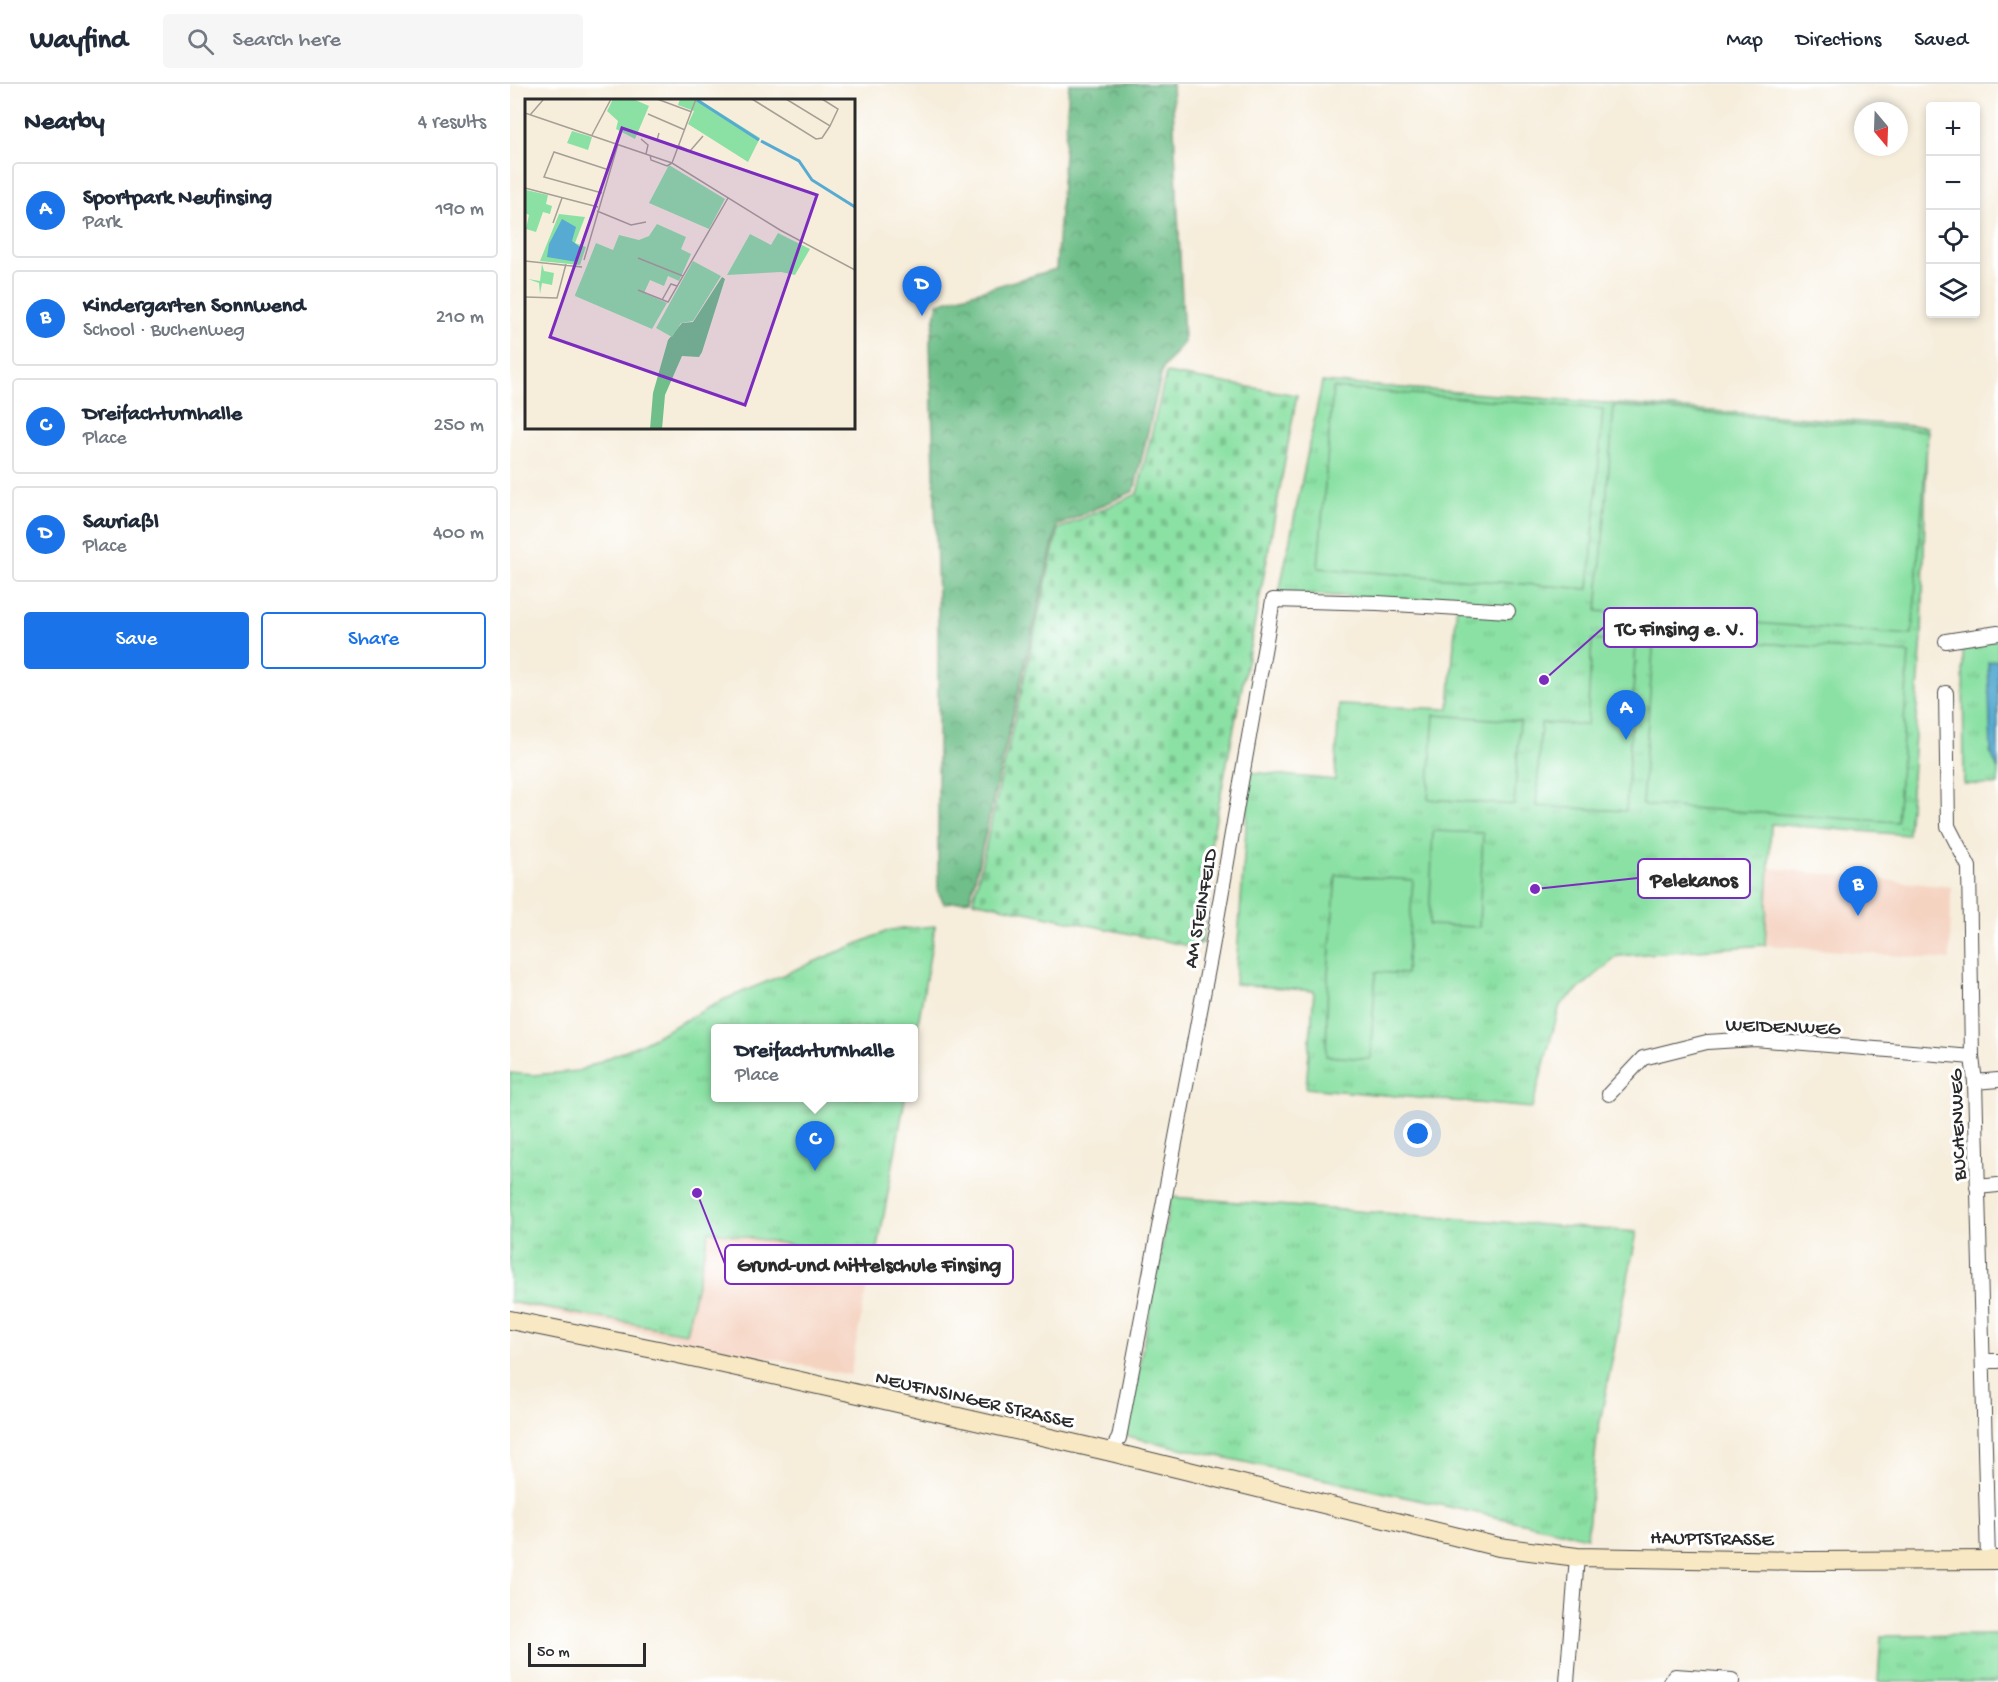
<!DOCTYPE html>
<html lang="en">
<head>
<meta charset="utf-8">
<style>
	:root { --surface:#fff; --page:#f6f6f7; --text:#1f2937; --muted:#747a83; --line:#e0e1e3; --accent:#1a73e8 }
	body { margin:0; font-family:"Gochi Hand",sans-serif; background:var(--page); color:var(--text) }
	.controls { position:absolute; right:18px; top:18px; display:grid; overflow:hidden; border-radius:6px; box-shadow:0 3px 9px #0003 }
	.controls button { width:54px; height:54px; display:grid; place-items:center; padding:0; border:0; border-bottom:2px solid var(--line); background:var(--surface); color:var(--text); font:30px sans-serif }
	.compass { position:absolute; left:1344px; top:18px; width:54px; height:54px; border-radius:50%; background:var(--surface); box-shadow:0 3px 9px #0003; rotate:161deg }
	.scale { position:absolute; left:18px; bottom:15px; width:118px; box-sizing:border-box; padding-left:6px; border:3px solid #2b2b2b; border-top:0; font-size:16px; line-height:21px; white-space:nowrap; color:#2b2b2b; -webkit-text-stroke:4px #fff; paint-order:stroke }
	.you { position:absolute; left:908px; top:1050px; width:21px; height:21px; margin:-15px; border:4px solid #fff; border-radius:50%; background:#1a73e8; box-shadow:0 0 0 9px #1a73e833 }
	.badge { display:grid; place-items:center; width:39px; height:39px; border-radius:50%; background:var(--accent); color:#fff; font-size:20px; font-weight:700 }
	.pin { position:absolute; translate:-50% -50px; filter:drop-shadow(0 2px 3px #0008) }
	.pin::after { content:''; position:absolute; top:32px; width:21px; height:18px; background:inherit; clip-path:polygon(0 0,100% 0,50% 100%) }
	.popup { position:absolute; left:201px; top:940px; width:207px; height:78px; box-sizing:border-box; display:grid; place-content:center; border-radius:6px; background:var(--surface); filter:drop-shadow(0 2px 4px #0005); font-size:20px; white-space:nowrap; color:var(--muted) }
	.popup b { font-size:22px; color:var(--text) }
	.popup::after { content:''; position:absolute; left:50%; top:100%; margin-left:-12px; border:12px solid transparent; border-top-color:var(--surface) }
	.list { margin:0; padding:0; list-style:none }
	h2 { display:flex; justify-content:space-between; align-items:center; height:78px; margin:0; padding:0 24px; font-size:26px }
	h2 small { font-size:20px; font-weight:400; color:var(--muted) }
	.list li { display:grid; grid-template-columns:39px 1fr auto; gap:18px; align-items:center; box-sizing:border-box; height:96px; margin:0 12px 12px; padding:0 12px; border:2px solid var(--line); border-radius:6px }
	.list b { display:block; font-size:22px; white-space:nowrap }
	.list p { margin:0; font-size:20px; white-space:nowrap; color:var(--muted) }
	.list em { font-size:20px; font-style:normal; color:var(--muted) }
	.actions { display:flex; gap:12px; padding:18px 24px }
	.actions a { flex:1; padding:14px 0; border:2px solid var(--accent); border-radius:6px; text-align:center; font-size:21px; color:var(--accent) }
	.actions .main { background:var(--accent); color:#fff }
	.icon { flex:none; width:33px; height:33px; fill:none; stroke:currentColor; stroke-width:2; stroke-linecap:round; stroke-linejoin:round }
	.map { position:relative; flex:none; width:1488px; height:1598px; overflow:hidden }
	header { display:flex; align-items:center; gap:36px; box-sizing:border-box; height:84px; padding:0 30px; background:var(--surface); border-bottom:2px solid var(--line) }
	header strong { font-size:28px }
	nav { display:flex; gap:33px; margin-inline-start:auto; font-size:21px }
	.search { width:420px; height:54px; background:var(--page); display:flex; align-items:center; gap:15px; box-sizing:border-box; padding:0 21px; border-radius:6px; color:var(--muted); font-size:22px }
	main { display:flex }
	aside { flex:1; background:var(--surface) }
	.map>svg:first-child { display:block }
	.built { fill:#f5d3c1 }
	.grass { fill:url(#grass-tufts); stroke:#5b8668; stroke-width:1.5 }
	.forest { fill:url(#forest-crowns); stroke:#4e755a; stroke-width:1.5 }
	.cemetery { fill:url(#cemetery-stones); stroke:#5b8668; stroke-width:1.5 }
	.garden { fill:#8be1a4; stroke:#5b8668; stroke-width:1.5 }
	.water { fill:#57aad2; stroke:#416a7e; stroke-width:1.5 }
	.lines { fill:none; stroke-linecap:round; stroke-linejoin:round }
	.street-casing { stroke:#494845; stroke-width:16 }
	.secondary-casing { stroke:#494845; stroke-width:20 }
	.street { stroke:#fff; stroke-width:14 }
	.secondary { stroke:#f8e8c3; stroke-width:18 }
	.labels { text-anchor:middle; stroke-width:6; stroke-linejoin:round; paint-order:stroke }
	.street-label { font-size:20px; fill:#2b2b2b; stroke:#fff }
	.inset-river { fill:none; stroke:#57aad2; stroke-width:3 }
	.inset-road { fill:none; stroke:#a59f95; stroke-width:1.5 }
	.view { fill:#7b2cbf; fill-opacity:0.15; stroke:#7b2cbf; stroke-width:3 }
	.inset-edge { fill:none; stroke:#2b2b2b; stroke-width:3 }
	.leader { fill:none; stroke:#7b2cbf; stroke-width:2 }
	.callout-dot { fill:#7b2cbf; stroke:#fff; stroke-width:2 }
	.callout { fill:#fff; stroke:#7b2cbf; stroke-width:2 }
	.callout-label { font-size:21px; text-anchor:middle; font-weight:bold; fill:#2b2b2b }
</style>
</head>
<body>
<header>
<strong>Wayfind</strong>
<div class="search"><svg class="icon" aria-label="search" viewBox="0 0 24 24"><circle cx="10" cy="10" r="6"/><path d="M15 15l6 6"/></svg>Search here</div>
<nav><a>Map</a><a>Directions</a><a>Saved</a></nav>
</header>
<main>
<aside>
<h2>Nearby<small>4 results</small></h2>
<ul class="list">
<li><span class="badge">A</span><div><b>Sportpark Neufinsing</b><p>Park</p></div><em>190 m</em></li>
<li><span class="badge">B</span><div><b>Kindergarten Sonnwend</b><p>School · Buchenweg</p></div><em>210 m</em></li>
<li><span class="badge">C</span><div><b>Dreifachturnhalle</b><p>Place</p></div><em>250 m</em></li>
<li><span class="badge">D</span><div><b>Sauriaßl</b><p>Place</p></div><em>400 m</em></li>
</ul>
<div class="actions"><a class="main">Save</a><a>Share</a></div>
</aside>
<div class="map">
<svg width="1488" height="1598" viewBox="0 0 1488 1598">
	<defs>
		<pattern id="grass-tufts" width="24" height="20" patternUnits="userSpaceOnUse" patternTransform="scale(1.5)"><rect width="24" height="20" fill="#8be1a4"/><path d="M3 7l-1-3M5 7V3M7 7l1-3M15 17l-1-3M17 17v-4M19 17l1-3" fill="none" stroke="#78c18d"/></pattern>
		<pattern id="forest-crowns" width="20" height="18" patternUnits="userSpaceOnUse" patternTransform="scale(1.5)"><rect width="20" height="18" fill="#70bf8a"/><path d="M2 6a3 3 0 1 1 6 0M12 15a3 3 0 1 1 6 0" fill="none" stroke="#5c9b71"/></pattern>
		<pattern id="cemetery-stones" width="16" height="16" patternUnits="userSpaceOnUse" patternTransform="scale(1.5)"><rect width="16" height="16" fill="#8be1a4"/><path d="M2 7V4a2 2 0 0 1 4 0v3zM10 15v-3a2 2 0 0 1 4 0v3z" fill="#78c18d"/></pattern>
	</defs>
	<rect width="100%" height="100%" fill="#fff"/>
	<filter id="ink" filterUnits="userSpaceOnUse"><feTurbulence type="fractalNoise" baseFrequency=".0167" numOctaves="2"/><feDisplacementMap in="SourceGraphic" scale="12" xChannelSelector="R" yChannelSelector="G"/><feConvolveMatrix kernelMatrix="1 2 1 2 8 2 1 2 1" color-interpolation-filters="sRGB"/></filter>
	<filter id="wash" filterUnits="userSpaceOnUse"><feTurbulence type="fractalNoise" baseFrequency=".008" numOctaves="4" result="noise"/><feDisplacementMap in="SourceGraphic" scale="24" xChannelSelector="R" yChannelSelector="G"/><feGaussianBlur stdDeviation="1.35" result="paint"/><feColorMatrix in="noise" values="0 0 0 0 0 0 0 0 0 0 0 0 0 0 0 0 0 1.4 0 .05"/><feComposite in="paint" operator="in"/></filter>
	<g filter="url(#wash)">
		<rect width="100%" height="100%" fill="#f6eddb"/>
		<g class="built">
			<path d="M1259,784L1441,803L1440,876L1255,861Z"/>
			<path d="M213,931L404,944H206V1014H393L340,1291L0,1220V999L78,996Z"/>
		</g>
		<g class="grass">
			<path d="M812,298L1417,343L1412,551L1398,751L1261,740L1255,861L1108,872L1050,921L1022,1024L796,1004L804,907L725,900L740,688L825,696L829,621L939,625L947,518L769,509Z"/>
			<path d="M1488,555V701L1454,700L1453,562Z"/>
			<path d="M425,842L404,963V944H206V1014H395L366,1175L199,1147L176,1249L0,1218V989L23,991L68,987L135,958L213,916L380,846Z"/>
			<path d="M661,1113L1127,1148L1087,1353L1077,1453L616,1352Z"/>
			<path d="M1488,1551V1598H1368L1371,1552Z"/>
		</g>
		<path class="forest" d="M559,0H662L674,258L653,284L624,407L547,442L460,816L434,819L428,808V515L420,258L428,219L546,185Z"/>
		<path class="cemetery" d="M656,289L787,311L751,507L691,810L699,813L692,858L683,863L463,817L548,445L627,410Z"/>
		<g class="garden">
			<path d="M823,304L1093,325L1079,505L808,484Z"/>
			<path d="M1104,322L1418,347L1402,551L1087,527Z"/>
			<path d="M1144,552L1399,569L1387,738L1132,721Z"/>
			<path d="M1082,556L1126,559L1116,727L1026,722L1031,639L1077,641Z"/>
			<path d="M924,631L1010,637L1004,721L918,715Z"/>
			<path d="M923,747L973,749L969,843L919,841Z"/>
			<path d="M826,791L903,796L896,890L866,888L860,975L816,972L818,890Z"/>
		</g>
		<path class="water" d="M1488,576V686L1481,669L1478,578Z"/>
	</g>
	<g filter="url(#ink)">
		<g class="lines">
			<defs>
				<g id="street">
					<path d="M1436,557L1488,549"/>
					<path d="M1436,609L1438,742L1459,783L1462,973L1465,998L1478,1476"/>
					<path d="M1465,998L1488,996"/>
					<path d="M1099,1010L1133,974L1197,958L1245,955L1462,973"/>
					<path d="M1467,1103L1488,1101"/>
					<path d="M1473,1277H1488"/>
					<path d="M601,1368L609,1354L701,869L763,516L868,519L998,527"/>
					<path d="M1057,1598L1067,1473"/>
					<path d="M1160,1598L1165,1592L1222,1596V1598"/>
				</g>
				<path id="secondary" d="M0,1236L168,1270L344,1309L601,1368L989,1463L1067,1473L1298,1477L1488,1476"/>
			</defs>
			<use href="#street" class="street-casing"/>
			<use href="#secondary" class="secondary-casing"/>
			<use href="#street" class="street"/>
			<use href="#secondary" class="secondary"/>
		</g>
	</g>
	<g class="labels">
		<g class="street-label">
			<text transform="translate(689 824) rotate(-80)" y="7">AM STEINFELD</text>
			<text transform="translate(1273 941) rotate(2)" y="7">WEIDENWEG</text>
			<text transform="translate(1446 1041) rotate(-92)" y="7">BUCHENWEG</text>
			<text transform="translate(465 1314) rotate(13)" y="7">NEUFINSINGER STRASSE</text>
			<text transform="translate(1202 1453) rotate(1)" y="7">HAUPTSTRASSE</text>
		</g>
	</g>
	<g transform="translate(15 15)">
		<rect width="330" height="330" fill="#f6eddb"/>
		<path d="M88,0H108L124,7L110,40L91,30L93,22L82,12ZM155,0H173L235,39L223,63L163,25L169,12L153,6ZM47,32L67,38L63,51L42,44ZM144,66L200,100L184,130L124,104ZM1,91L23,96L21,105L27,107L25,115L18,113L11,133L1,130L4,116L0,114ZM34,115L60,118L50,144L61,148L55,166L15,162ZM132,125L161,138L156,150L166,155L154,182L143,177L139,187L125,181L119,194L142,204L127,230L50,197L71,144L88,151L94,136L114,141L124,137ZM253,134L285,150L270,176L256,173L202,176L225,135L246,146ZM17,165L19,172L29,174L27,186L17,184L15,195L14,184L3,180L15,182Z" fill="#8be1a4"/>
		<path d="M197,178L200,180L177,253L174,258L157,257L140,296L137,330H125L128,294L143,241L157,224L168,223Z" fill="#70bf8a"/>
		<path d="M168,162L196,177L168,222L156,224L147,238L131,229Z" fill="#8be1a4"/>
		<path d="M151,139L157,141L147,164L138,160ZM71,146L104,160L95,181L62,168ZM106,160L118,164L114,175L108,173L103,184L98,181ZM61,170L101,187L90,213L50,196ZM101,191L136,205L126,228L91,214Z" fill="#8be1a4"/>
		<path d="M37,120L51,128L47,142L56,149L52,163L22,158L24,145Z" fill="#57aad2"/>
		<path class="inset-river" d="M172,1L234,41M236,42L274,62L287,81L330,108"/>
		<path class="inset-road" d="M132,0L167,13M227,0L291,40L297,39L305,27M261,0L305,27L313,10L297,0M0,14L147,64L255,131L330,171M123,15L160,31M5,16L18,1M134,34L132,41L154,48M67,36L86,0M116,40L123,46L121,55M154,47L165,52L178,37M125,56L126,61L142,67L147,64M147,64L171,0M0,89L73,108M77,94L19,78L29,53L84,71M72,112L106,126L121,123M28,124L37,99M113,159L158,177M59,161L93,45M0,162L57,168M113,191L143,203L203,99M0,198L32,199L41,165M137,201L146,185L152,187"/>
		<path class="view" d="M97,29L292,96L220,306L25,238Z"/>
		<rect width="330" height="330" class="inset-edge"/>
	</g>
	<path class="leader" d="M1034 596L1094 543M1025 805L1128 794M187 1109L215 1180"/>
	<g class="callout-dot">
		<circle cx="1034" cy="596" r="6"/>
		<circle cx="1025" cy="805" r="6"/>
		<circle cx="187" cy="1109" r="6"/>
	</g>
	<g class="callout">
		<rect x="1094" y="524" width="153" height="39" rx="6"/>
		<rect x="1128" y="775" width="112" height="39" rx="6"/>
		<rect x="215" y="1161" width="288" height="39" rx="6"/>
	</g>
	<g class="callout-label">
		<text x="1170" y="551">TC Finsing e. V.</text>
		<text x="1184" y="802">Pelekanos</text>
		<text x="359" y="1187">Grund-und Mittelschule Finsing</text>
	</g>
</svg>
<div class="controls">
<button>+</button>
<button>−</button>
<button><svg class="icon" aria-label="locate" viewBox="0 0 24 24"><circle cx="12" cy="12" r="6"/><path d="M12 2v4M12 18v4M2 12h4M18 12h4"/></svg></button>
<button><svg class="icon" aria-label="layers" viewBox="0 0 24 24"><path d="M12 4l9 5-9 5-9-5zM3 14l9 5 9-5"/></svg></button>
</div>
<svg class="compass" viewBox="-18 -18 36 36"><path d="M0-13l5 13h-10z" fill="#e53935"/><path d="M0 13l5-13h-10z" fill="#747a83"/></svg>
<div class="scale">50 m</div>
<div class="you"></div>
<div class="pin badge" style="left:1116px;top:656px">A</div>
<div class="pin badge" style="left:1348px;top:832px">B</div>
<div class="pin badge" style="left:305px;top:1087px">C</div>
<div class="popup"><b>Dreifachturnhalle</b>Place</div>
<div class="pin badge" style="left:412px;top:232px">D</div>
</div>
</main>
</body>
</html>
